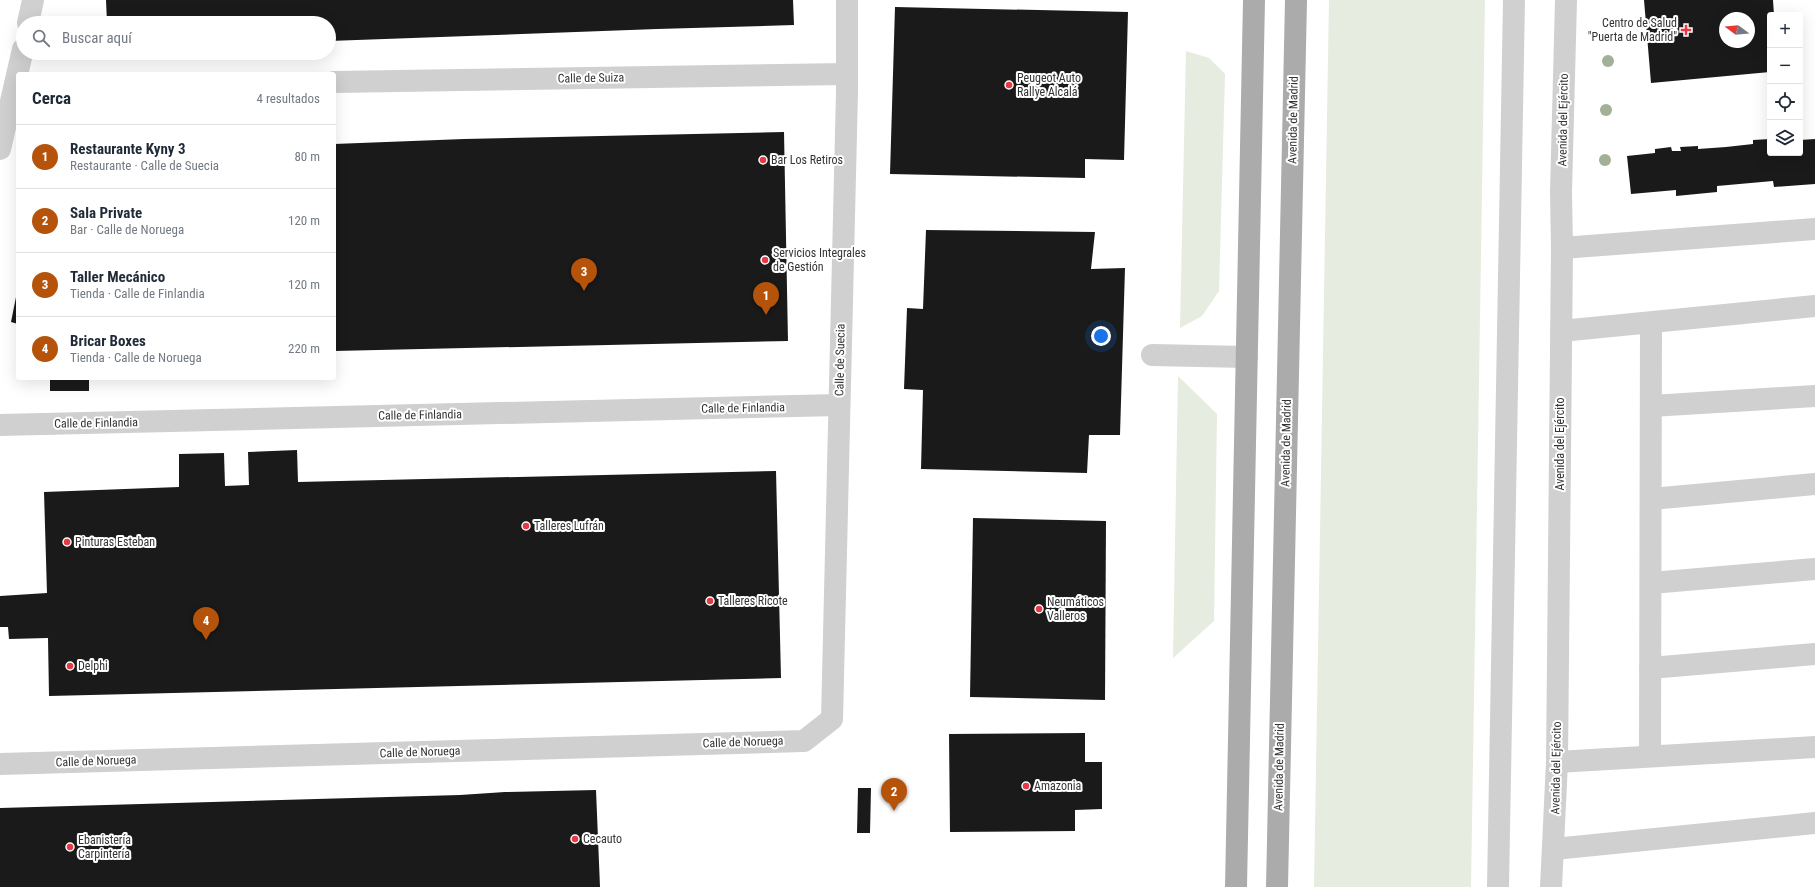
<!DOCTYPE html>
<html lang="es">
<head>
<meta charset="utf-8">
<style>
	:root { --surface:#fff; --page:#f2f2f3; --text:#1f2937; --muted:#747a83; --line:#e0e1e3; --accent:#b45309 }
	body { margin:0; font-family:"Roboto Condensed",sans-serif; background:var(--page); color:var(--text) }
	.controls { position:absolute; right:12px; top:12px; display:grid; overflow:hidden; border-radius:4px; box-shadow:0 4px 16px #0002 }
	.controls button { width:36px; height:36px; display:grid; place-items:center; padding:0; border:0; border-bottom:1px solid var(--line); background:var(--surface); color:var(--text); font:20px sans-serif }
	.compass { position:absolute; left:1719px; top:12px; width:36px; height:36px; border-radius:50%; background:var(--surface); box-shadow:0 4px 16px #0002; rotate:286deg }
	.you { position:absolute; left:1101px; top:336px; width:14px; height:14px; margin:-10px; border:3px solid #fff; border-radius:50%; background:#1a73e8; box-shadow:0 0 0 6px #1a73e833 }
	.badge { display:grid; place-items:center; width:26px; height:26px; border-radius:50%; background:var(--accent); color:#fff; font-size:13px; font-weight:700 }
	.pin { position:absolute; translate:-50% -33px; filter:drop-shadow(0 1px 2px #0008) }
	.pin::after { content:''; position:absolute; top:21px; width:14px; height:12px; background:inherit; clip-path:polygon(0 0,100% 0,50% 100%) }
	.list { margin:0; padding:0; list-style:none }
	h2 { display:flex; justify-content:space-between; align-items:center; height:52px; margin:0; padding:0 16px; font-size:17px }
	h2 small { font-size:13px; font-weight:400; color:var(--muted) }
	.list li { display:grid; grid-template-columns:26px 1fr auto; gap:12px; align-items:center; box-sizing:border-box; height:64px; padding:0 16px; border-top:1px solid var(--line) }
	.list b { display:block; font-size:15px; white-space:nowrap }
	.list p { margin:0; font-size:13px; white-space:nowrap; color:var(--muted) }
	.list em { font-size:13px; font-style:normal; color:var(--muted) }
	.icon { flex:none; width:22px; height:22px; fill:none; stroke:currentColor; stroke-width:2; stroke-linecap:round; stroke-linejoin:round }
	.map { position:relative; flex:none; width:1815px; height:887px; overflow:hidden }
	.search { position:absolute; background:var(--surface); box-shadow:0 4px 16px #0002; left:16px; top:16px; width:320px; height:44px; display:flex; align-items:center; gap:10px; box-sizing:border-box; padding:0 14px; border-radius:22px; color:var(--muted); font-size:15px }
	.panel { position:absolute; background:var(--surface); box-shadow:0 4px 16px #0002; left:16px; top:72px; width:320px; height:308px; border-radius:4px }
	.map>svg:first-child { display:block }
	.green { fill:#e6ecdf }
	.building { fill:#1a1a1a; fill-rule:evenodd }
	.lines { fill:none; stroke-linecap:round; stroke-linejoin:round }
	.minor { stroke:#d0d0d0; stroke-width:22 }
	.major { stroke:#ababab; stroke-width:22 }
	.tree { fill:#a2b095 }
	.poi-dot { fill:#e63946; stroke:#fff; stroke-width:1.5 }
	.labels { text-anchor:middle; stroke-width:4; stroke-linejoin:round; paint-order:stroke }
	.poi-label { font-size:12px; fill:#333; stroke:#fff; text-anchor:start }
	.street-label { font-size:12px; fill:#333; stroke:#fff }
</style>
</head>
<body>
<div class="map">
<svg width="1815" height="887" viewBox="0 0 1815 887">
	<rect width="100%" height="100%" fill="#fff"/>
	<g class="green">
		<path d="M1329,0H1485L1471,887H1314Z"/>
		<path d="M1186,51L1209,58L1225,74L1219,291L1202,316L1180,328Z"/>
		<path d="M1178,376L1217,414L1214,621L1173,658Z"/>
	</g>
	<g class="building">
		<path d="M106,0H793L794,25L657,29L329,41V23H107Z"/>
		<path d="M1644,0H1773L1774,15H1770V72L1651,83ZM1725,18H1749V42H1725Z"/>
		<path d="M895,7L1128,12L1124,160L1085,159V178L890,174Z"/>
		<path d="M784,132L788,341L334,351V144L464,139Z"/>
		<path d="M1770,139V153H1800V140L1815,139V184L1774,187L1773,181L1717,186V192L1676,196V190L1631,194L1627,156L1655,153V149L1671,147L1672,151H1681L1680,147L1698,146V149L1726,147L1753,144V140Z"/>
		<path d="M926,230L1095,232L1091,269L1125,268L1120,435H1089L1087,473L921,469L923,390L904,389L907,308L923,309Z"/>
		<path d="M17,292H18V324L11,322Z"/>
		<rect x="50" y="378" width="39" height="13"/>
		<path d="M297,450L298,482L776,471L781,678L49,696L48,638L9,639L8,627H0V596L47,593L44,492L179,487V454L224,453L225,486L249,485L248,452Z"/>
		<path d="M973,518L1106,521L1105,700L970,697Z"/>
		<path d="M1085,733V762H1102V809L1075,810V831L950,832L949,734Z"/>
		<path d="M858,788H871L870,833H857Z"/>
		<path d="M596,790L600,887H0V808L460,795L505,792Z"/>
	</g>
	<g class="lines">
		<g class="minor">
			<path d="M28,23L33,0"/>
			<path d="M334,82L847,74"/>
			<path d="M0,149L23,49"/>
			<path d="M1562,248L1815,229"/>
			<path d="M1561,331L1815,306"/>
			<path d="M1152,355L1247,357"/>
			<path d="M1651,406L1815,396"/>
			<path d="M0,425L839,405"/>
			<path d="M1651,499L1815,484"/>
			<path d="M1651,583L1815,569"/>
			<path d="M1650,668L1815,654"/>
			<path d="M1650,756L1651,323"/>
			<path d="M1557,762L1815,747"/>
			<path d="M0,764L804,741L832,719L847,91V0"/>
			<path d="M1554,849L1815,823"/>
			<path d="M1498,887L1514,0"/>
			<path d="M1551,887L1557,762L1562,248L1561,192L1566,0"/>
		</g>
		<g class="major">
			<path d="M1236,887L1254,0"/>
			<path d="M1277,887L1296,0"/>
		</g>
	</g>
	<g class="tree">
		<circle cx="1608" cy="61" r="6"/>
		<circle cx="1606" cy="110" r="6"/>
		<circle cx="1605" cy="160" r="6"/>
	</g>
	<g class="poi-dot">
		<path d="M1684 24h4v4h4v4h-4v4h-4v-4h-4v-4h4z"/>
		<circle cx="1009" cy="85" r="4"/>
		<circle cx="763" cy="160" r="4"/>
		<circle cx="765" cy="260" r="4"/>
		<circle cx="526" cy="526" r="4"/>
		<circle cx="67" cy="542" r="4"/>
		<circle cx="710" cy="601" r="4"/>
		<circle cx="1039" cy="609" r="4"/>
		<circle cx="70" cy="666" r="4"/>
		<circle cx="1026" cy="786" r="4"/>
		<circle cx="575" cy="839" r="4"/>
		<circle cx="70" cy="847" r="4"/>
	</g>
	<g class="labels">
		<g class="poi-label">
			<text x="1677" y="27" text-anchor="end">Centro de Salud<tspan x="1677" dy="14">"Puerta de Madrid"</tspan></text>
			<text x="1017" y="82">Peugeot Auto<tspan x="1017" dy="14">Rallye Alcalá</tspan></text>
			<text x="771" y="164">Bar Los Retiros</text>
			<text x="773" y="257">Servicios Integrales<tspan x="773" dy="14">de Gestión</tspan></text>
			<text x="534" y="530">Talleres Lufrán</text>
			<text x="75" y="546">Pinturas Esteban</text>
			<text x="718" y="605">Talleres Ricote</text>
			<text x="1047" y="606">Neumáticos<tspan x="1047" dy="14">Valleros</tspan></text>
			<text x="78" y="670">Delphi</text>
			<text x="1034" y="790">Amazonia</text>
			<text x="583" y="843">Cecauto</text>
			<text x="78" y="844">Ebanistería<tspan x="78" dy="14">Carpintería</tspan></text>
		</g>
		<g class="street-label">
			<text transform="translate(591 78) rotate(-1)" y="4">Calle de Suiza</text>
			<text transform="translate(1293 120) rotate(-89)" y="4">Avenida de Madrid</text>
			<text transform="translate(1563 120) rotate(-89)" y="4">Avenida del Ejército</text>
			<text transform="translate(840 360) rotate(-89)" y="4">Calle de Suecia</text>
			<text transform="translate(743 408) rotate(-1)" y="4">Calle de Finlandia</text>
			<text transform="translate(420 415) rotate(-1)" y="4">Calle de Finlandia</text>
			<text transform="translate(96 423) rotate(-1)" y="4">Calle de Finlandia</text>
			<text transform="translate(1286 443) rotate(-89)" y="4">Avenida de Madrid</text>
			<text transform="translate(1560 444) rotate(-90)" y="4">Avenida del Ejército</text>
			<text transform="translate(743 742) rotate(-2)" y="4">Calle de Noruega</text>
			<text transform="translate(420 752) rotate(-2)" y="4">Calle de Noruega</text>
			<text transform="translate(96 761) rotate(-2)" y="4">Calle de Noruega</text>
			<text transform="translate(1279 767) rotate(-89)" y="4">Avenida de Madrid</text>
			<text transform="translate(1556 768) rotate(-89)" y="4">Avenida del Ejército</text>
		</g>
	</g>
</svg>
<div class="controls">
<button>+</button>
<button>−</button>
<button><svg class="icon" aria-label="locate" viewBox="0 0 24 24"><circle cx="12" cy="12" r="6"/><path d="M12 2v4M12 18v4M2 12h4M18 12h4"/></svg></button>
<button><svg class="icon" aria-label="layers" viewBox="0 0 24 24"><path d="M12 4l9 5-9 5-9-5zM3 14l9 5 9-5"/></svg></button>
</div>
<svg class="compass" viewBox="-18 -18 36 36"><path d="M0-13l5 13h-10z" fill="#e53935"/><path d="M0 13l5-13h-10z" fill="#747a83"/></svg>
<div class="you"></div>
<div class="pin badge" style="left:766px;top:315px">1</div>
<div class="pin badge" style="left:894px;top:811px">2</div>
<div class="pin badge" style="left:584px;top:291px">3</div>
<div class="pin badge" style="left:206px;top:640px">4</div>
<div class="search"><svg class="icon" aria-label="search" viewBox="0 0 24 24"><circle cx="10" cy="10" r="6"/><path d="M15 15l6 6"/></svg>Buscar aquí</div>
<section class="panel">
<h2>Cerca<small>4 resultados</small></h2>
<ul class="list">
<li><span class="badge">1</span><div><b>Restaurante Kyny 3</b><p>Restaurante · Calle de Suecia</p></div><em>80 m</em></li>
<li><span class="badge">2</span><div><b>Sala Private</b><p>Bar · Calle de Noruega</p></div><em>120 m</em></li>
<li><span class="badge">3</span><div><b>Taller Mecánico</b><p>Tienda · Calle de Finlandia</p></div><em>120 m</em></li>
<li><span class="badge">4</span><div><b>Bricar Boxes</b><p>Tienda · Calle de Noruega</p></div><em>220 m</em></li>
</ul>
</section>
</div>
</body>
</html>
